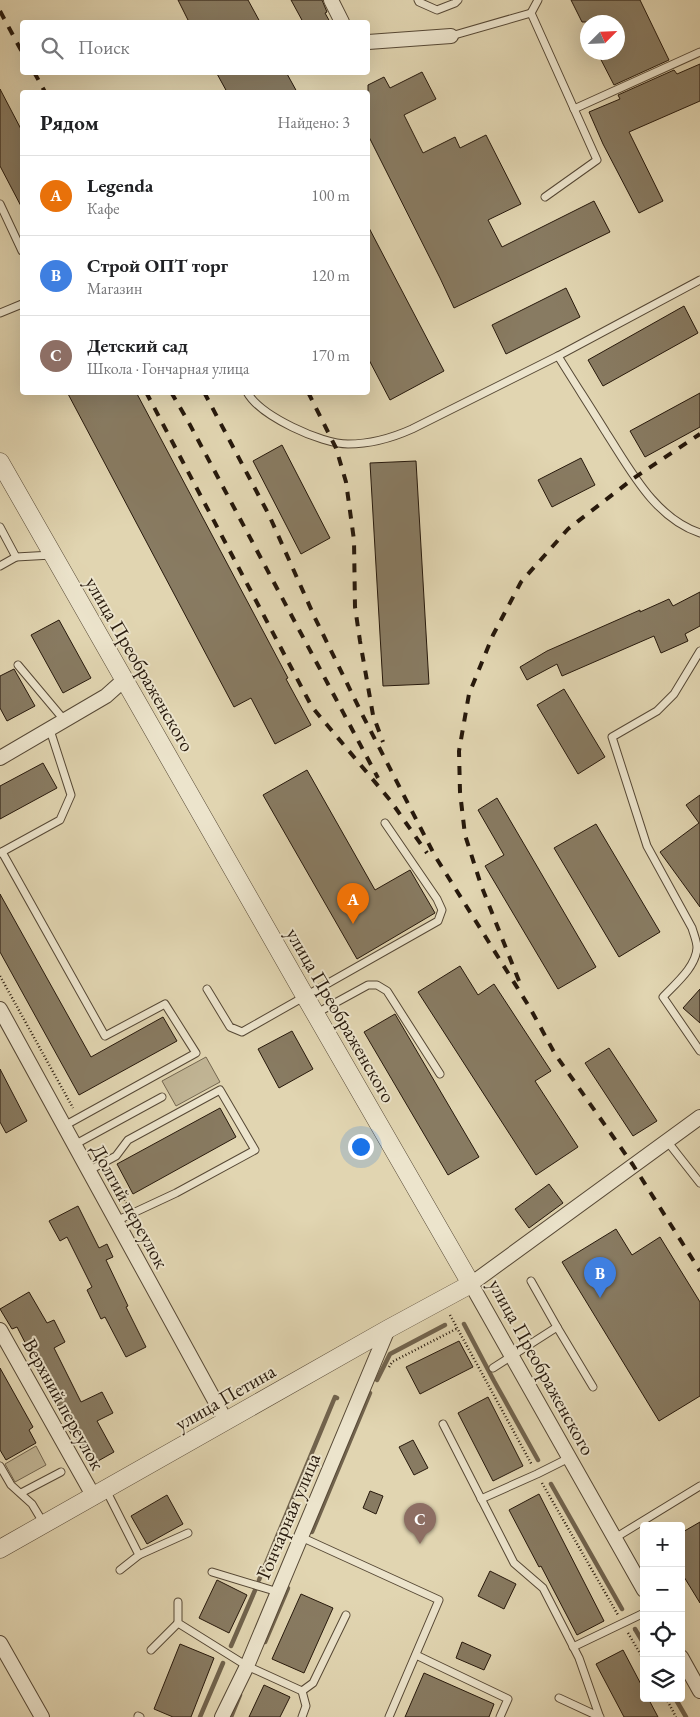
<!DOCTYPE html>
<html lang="ru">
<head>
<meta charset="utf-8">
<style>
	:root { --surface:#fff; --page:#f2f2f2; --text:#202124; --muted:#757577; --line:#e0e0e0; --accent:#111827 }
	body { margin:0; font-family:"EB Garamond",serif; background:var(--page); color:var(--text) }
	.controls { position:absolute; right:15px; bottom:15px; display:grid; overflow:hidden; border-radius:5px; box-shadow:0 5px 20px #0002 }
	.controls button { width:45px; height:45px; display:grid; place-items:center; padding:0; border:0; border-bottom:1px solid var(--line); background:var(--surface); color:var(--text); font:25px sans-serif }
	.compass { position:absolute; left:580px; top:15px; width:45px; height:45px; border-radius:50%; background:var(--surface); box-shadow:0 5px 20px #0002; rotate:66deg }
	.you { position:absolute; left:360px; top:1146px; width:18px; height:18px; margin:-12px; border:4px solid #fff; border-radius:50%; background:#1a73e8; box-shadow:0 0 0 8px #1a73e833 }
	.badge { display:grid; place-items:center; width:32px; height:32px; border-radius:50%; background:var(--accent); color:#fff; font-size:16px; font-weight:700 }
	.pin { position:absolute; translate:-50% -41px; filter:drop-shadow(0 1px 2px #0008) }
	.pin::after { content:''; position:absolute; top:26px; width:18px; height:15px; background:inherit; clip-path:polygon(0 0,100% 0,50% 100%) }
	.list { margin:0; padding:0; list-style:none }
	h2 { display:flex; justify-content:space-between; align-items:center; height:65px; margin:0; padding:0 20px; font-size:21px }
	h2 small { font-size:16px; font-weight:400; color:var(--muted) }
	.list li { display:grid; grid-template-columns:32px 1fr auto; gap:15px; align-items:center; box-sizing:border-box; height:80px; padding:0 20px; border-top:1px solid var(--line) }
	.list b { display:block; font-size:19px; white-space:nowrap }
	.list p { margin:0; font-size:16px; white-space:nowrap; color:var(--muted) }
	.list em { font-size:16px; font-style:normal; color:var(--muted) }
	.icon { flex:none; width:28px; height:28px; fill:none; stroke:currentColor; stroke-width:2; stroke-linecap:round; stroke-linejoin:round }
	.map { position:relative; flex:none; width:700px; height:1717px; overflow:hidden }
	.search { position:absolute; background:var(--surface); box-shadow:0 5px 20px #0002; left:20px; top:20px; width:350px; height:55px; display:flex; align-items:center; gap:12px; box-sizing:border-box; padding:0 18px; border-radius:5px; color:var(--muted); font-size:19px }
	.panel { position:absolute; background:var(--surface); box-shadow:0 5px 20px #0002; left:20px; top:90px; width:350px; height:305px; border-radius:5px }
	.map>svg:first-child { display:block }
	.green { fill:#c1b595; stroke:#746750 }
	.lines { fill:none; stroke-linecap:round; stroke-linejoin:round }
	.stream { stroke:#71634d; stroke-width:4.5 }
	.building { fill:#887b62; stroke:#27190c }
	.service-casing { stroke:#564835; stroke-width:9 }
	.minor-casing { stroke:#564835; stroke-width:16 }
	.tertiary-casing { stroke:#564835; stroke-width:19 }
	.path { stroke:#27190c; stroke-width:2.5; stroke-dasharray:1 2.5; stroke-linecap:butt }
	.service { stroke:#ece4cc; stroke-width:7 }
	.minor { stroke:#ece4cc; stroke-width:14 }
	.tertiary { stroke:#ece4cc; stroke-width:18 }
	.rail { stroke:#27190c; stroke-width:4; stroke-dasharray:9 9; stroke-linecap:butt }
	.labels { text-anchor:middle; stroke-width:4; stroke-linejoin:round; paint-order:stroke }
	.street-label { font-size:20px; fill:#27190c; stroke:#ece4cc }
</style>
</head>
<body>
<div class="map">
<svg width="700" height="1717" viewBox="0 0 700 1717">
	<rect width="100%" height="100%" fill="#e1d5b1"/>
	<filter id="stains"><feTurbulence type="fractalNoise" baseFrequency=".004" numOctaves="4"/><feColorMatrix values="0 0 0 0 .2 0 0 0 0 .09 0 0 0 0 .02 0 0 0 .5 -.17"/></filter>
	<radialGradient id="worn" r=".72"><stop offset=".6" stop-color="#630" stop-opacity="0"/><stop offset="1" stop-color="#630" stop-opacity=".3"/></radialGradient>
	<g class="green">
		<path d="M206,1057L220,1082L176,1106L162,1081Z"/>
		<path d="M36,1446L46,1465L15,1482L5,1464Z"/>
	</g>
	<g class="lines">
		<g class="stream">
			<path d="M464,1324L494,1381L538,1460"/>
			<path d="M377,1380L390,1354L445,1325"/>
			<path d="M551,1484L622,1609"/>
			<path d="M312,1532L370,1393"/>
			<path d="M259,1580L335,1397L337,1398"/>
			<path d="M635,1629L644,1644"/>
			<path d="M265,1642L288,1588"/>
			<path d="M231,1646L256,1588"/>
			<path d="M675,1698L686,1717"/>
			<path d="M200,1717L223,1663"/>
			<path d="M231,1717L240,1695"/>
		</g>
	</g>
	<g class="building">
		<path d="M178,0H248L260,22H189Z"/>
		<path d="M291,0H322L327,12L325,13L330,22H303Z"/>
		<path d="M571,0H640L669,60L614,85L597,52H618V22H582Z"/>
		<path d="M700,64V101L629,132L663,201L639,213L603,144L589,112L620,99L618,95L674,70L677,74Z"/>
		<path d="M216,72H286L297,92H227Z"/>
		<path d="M422,72L436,99L404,115L423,153L455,137L460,148L486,135L521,204L488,220L502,247L594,201L610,232L454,308L440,278L368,135V85L384,77L390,88Z"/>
		<path d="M0,89L22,131V208L0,166Z"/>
		<path d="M368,226L444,371L390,400L368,358Z"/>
		<path d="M566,288L580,317L506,354L492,325Z"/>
		<path d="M684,306L698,333L603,386L588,360Z"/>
		<path d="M67,392H136L288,678L286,679L311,725L275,744L251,698L234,707Z"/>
		<path d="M700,393V427L645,457L630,431Z"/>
		<path d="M282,445L330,538L301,554L253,461Z"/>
		<path d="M581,458L595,485L552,507L538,480Z"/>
		<path d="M416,461L429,684L383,686L370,463Z"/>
		<path d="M700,592V626L685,634L688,641L661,653L654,636L562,676L557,664L527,680L520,667L547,651L640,610V612L669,599L673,606Z"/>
		<path d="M59,620L91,678L63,693L31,635Z"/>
		<path d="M14,669L35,706L7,721L0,708V676Z"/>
		<path d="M564,689L605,757L578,774L537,705Z"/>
		<path d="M43,763L57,788L0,819V786Z"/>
		<path d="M307,770L375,890L410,870L435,913L357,959L263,795Z"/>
		<path d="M700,795V907L660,852L699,823L686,805Z"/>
		<path d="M497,798L596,967L558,989L485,866L504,855L478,810Z"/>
		<path d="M596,824L660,932L619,957L554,848Z"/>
		<path d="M0,894L91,1057L163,1017L177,1041L79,1095L0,952Z"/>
		<path d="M460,966L478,995L494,984L551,1071L535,1081L578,1147L536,1175L418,992Z"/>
		<path d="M700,989V1023L683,1008Z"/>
		<path d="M395,1014L479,1157L448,1175L364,1032Z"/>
		<path d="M292,1031L313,1069L279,1088L258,1049Z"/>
		<path d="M609,1048L657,1121L633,1136L585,1063Z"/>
		<path d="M0,1069L27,1121L6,1133L0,1122Z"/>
		<path d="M220,1108L236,1137L133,1194L117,1164Z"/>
		<path d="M549,1184L563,1203L529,1228L515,1209Z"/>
		<path d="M78,1206L99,1248L107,1244L113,1257L106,1260L128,1306L126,1307L146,1347L126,1357L105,1317L101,1319L87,1290L92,1287L67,1237L60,1241L49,1221Z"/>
		<path d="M616,1229L632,1255L660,1237L700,1302V1396L659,1421L562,1262Z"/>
		<path d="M29,1292L47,1323L54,1320L65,1342L54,1348L81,1402L102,1392L113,1413L97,1421L114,1452L91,1465L73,1433L71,1434L60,1413L61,1412L17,1327L12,1329L0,1309Z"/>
		<path d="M459,1341L473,1367L420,1394L406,1367Z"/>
		<path d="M0,1368L33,1427L29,1430L36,1443L6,1460L0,1450Z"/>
		<path d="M488,1397L523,1466L493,1481L458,1413Z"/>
		<path d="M413,1440L428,1468L414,1475L399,1447Z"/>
		<path d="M370,1491L383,1496L376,1514L363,1508Z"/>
		<path d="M539,1494L604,1621L577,1635L541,1566L539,1567L509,1510Z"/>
		<path d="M167,1495L183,1524L147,1544L131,1516Z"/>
		<path d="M700,1522V1603L681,1572V1533Z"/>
		<path d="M490,1571L516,1584L504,1609L478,1596Z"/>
		<path d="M217,1580L247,1595L229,1633L199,1618Z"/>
		<path d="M301,1594L333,1608L304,1673L272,1659Z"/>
		<path d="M462,1642L491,1655L484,1670L456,1658Z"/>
		<path d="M180,1644L214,1658L191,1717H173L154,1709Z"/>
		<path d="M623,1650L644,1690V1698H648L658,1717H624L596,1664Z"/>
		<path d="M424,1673L494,1704L489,1717H405Z"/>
		<path d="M264,1685L290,1697L280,1717H249Z"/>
	</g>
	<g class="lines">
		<defs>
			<g id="service">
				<path d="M418,0L419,2L437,10L455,3L458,0"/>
				<path d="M531,13L538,0"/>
				<path d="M451,36L531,13L597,160L545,197"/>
				<path d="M574,109L700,52"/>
				<path d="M0,204L22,251"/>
				<path d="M0,313L22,304"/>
				<path d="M558,356L700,280"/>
				<path d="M247,392C260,416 321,444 348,444C370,444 392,438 412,429L558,356C574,382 591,408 607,434C631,471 655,518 700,533"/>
				<path d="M0,527L16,557L52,555"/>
				<path d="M0,566L16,557"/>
				<path d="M700,651L674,694L657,711L612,737L647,846L692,928C694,935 697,941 697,948C696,967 675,984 663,997L700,1051"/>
				<path d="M18,665L65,721"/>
				<path d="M2,852L105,1036L165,1004L196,1053L64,1126"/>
				<path d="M0,853L60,820L71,795L50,730"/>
				<path d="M207,989L230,1027L242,1032L438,921L442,910L437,899L385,823"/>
				<path d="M315,1014L368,985H377L387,991L440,1074"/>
				<path d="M667,1141L700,1183"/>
				<path d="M74,1145L162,1097"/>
				<path d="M88,1171L116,1156L128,1140L220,1090L255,1150L176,1193L116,1221"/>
				<path d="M557,1327L593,1387"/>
				<path d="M493,1368L557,1327L531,1281"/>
				<path d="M443,1424L514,1563L543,1588L579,1658L599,1715"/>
				<path d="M0,1466L11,1485L32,1504L44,1524"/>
				<path d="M106,1490L139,1555L120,1570"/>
				<path d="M21,1493L61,1472"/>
				<path d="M481,1499L537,1474L569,1458"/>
				<path d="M301,1537L439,1600L389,1717"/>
				<path d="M615,1538L700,1486"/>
				<path d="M139,1555L188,1533"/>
				<path d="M212,1572L278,1592"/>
				<path d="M178,1602V1623L247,1666L302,1691L313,1683L346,1615"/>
				<path d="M573,1647L644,1613"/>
				<path d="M151,1650L178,1623"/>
				<path d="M416,1655L508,1699L500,1717"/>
				<path d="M559,1698L600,1717"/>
				<path d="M138,1716L140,1717"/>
				<path d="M302,1717L306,1706L302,1691"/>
			</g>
			<g id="minor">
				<path d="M331,0L342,22"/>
				<path d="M368,42L451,36"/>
				<path d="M0,758L106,696L125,679"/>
				<path d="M0,1009L226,1421"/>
				<path d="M0,1330L94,1497"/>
				<path d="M644,1590L471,1284L700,1117"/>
				<path d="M0,1643L42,1717"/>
				<path d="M681,1657L700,1691"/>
				<path d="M222,1717L247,1666L388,1329"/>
			</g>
			<path id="tertiary" d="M0,462L305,996L471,1284L388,1329L0,1549"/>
		</defs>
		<use href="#service" class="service-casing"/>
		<use href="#minor" class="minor-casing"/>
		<use href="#tertiary" class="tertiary-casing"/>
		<g class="path">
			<path d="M0,976L73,1108"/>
			<path d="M109,1172L127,1204"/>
			<path d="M450,1315L532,1465"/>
			<path d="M389,1367L392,1362L458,1328"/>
			<path d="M542,1483L618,1615"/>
			<path d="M628,1633L644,1660"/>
			<path d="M666,1698L676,1717"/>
		</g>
		<use href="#service" class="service"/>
		<use href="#minor" class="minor"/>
		<use href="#tertiary" class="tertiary"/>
		<g class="rail">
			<path d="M0,11L22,52"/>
			<path d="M34,72L45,92"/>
			<path d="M146,392L312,707L390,800L427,853"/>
			<path d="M171,392L189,423L378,778"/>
			<path d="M204,392L269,515L315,618L362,714L435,856L530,1008L555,1054L633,1165L700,1271"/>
			<path d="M308,392L336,448L346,482L354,540L355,607L360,641L373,715L383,742"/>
			<path d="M519,981L481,885L465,835L460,792L459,751L469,694L493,635L521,582L568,529L634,478L700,434"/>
		</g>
	</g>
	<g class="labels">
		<g class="street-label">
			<text transform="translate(140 664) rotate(60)" y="7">улица Преображенского</text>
			<text transform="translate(341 1015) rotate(60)" y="7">улица Преображенского</text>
			<text transform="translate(130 1206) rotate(61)" y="7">Долгий переулок</text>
			<text transform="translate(542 1367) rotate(61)" y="7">улица Преображенского</text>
			<text transform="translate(225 1397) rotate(-30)" y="7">улица Петина</text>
			<text transform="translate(64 1404) rotate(61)" y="7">Верхний переулок</text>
			<text transform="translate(288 1516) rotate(-67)" y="7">Гончарная улица</text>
		</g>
	</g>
	<rect width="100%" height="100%" filter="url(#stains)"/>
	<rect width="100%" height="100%" fill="url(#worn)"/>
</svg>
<div class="controls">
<button>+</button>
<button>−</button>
<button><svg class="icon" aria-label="locate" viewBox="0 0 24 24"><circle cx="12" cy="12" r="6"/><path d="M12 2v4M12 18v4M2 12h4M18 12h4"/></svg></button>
<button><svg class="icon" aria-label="layers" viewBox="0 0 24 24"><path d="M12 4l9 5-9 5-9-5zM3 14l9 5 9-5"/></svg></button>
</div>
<svg class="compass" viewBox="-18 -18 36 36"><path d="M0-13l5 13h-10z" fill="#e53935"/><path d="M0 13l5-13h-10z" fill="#757577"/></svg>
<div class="you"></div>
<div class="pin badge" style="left:353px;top:924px;background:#e8710a">A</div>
<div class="pin badge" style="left:600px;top:1298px;background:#3f7fe0">B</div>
<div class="pin badge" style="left:420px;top:1544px;background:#8d6e63">C</div>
<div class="search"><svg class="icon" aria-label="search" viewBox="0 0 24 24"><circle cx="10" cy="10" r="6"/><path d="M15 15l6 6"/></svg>Поиск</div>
<section class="panel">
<h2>Рядом<small>Найдено: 3</small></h2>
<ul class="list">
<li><span class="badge" style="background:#e8710a">A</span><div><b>Legenda</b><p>Кафе</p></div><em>100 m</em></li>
<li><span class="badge" style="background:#3f7fe0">B</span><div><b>Строй ОПТ торг</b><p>Магазин</p></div><em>120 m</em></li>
<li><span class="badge" style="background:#8d6e63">C</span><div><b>Детский сад</b><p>Школа · Гончарная улица</p></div><em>170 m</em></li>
</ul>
</section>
</div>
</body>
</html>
